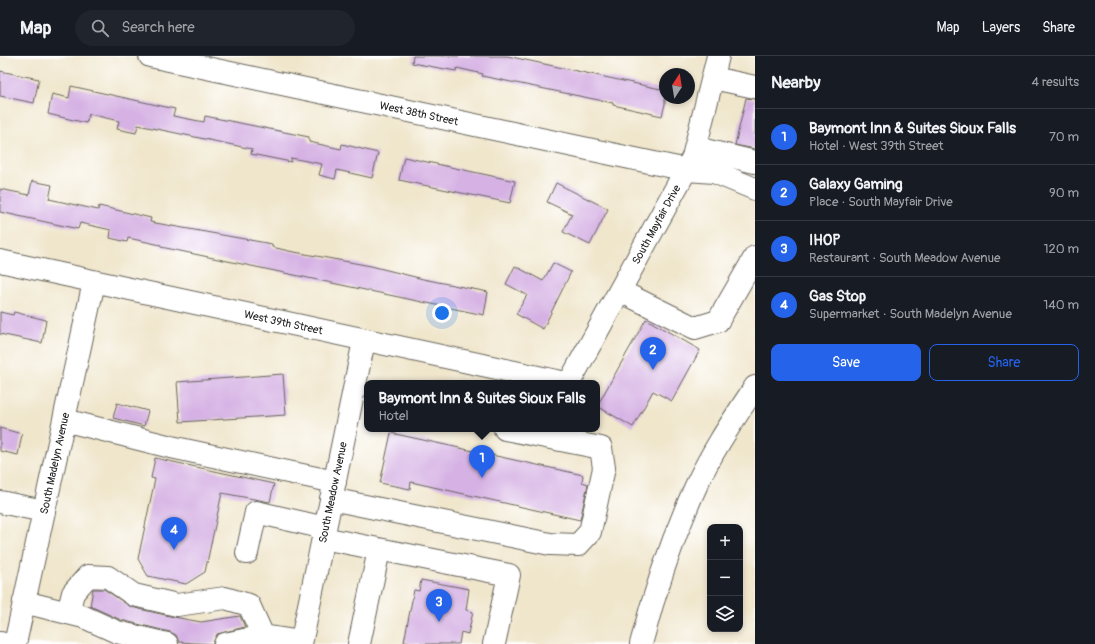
<!DOCTYPE html>
<html lang="en">
<head>
<meta charset="utf-8">
<style>
	:root { --surface:#171b24; --page:#20242c; --text:#f1f3f6; --muted:#9ea1a6; --line:#363941; --accent:#2563eb }
	body { margin:0; font-family:Pangolin,sans-serif; background:var(--page); color:var(--text) }
	.controls { position:absolute; right:12px; bottom:12px; display:grid; overflow:hidden; border-radius:8px; box-shadow:0 2px 6px #0003 }
	.controls button { width:36px; height:36px; display:grid; place-items:center; padding:0; border:0; border-bottom:1px solid var(--line); background:var(--surface); color:var(--text); font:20px sans-serif }
	.compass { position:absolute; left:659px; top:12px; width:36px; height:36px; border-radius:50%; background:var(--surface); box-shadow:0 2px 6px #0003; rotate:12deg }
	.you { position:absolute; left:442px; top:257px; width:14px; height:14px; margin:-10px; border:3px solid #fff; border-radius:50%; background:#1a73e8; box-shadow:0 0 0 6px #1a73e833 }
	.badge { display:grid; place-items:center; width:26px; height:26px; border-radius:50%; background:var(--accent); color:#fff; font-size:13px; font-weight:700 }
	.pin { position:absolute; translate:-50% -33px; filter:drop-shadow(0 1px 2px #0008) }
	.pin::after { content:''; position:absolute; top:21px; width:14px; height:12px; background:inherit; clip-path:polygon(0 0,100% 0,50% 100%) }
	.popup { position:absolute; left:364px; top:324px; width:236px; height:52px; box-sizing:border-box; display:grid; place-content:center; border-radius:8px; background:var(--surface); filter:drop-shadow(0 1px 3px #0005); font-size:13px; white-space:nowrap; color:var(--muted) }
	.popup b { font-size:15px; color:var(--text) }
	.popup::after { content:''; position:absolute; left:50%; top:100%; margin-left:-8px; border:8px solid transparent; border-top-color:var(--surface) }
	.list { margin:0; padding:0; list-style:none }
	h2 { display:flex; justify-content:space-between; align-items:center; height:52px; margin:0; padding:0 16px; font-size:17px }
	h2 small { font-size:13px; font-weight:400; color:var(--muted) }
	.list li { display:grid; grid-template-columns:26px 1fr auto; gap:12px; align-items:center; box-sizing:border-box; height:56px; padding:0 16px; border-top:1px solid var(--line) }
	.list b { display:block; font-size:15px; white-space:nowrap }
	.list p { margin:0; font-size:13px; white-space:nowrap; color:var(--muted) }
	.list em { font-size:13px; font-style:normal; color:var(--muted) }
	.actions { display:flex; gap:8px; padding:12px 16px }
	.actions a { flex:1; padding:9px 0; border:1px solid var(--accent); border-radius:8px; text-align:center; font-size:14px; color:var(--accent) }
	.actions .main { background:var(--accent); color:#fff }
	.icon { flex:none; width:22px; height:22px; fill:none; stroke:currentColor; stroke-width:2; stroke-linecap:round; stroke-linejoin:round }
	.map { position:relative; flex:none; width:755px; height:588px; overflow:hidden }
	header { display:flex; align-items:center; gap:24px; box-sizing:border-box; height:56px; padding:0 20px; background:var(--surface); border-bottom:1px solid var(--line) }
	header strong { font-size:19px }
	nav { display:flex; gap:22px; margin-inline-start:auto; font-size:14px }
	.search { width:280px; height:36px; background:var(--page); display:flex; align-items:center; gap:10px; box-sizing:border-box; padding:0 14px; border-radius:22px; color:var(--muted); font-size:15px }
	main { display:flex }
	aside { flex:1; background:var(--surface) }
	.map>svg:first-child { display:block }
	.building { fill:#d6b2e4 }
	.lines { fill:none; stroke-linecap:round; stroke-linejoin:round }
	.minor-casing { stroke:#66635a; stroke-width:24 }
	.major-casing { stroke:#66635a; stroke-width:24 }
	.highway-casing { stroke:#66635a; stroke-width:24 }
	.minor { stroke:#fff; stroke-width:22 }
	.major { stroke:#fff; stroke-width:22 }
	.highway { stroke:#fff; stroke-width:22 }
	.labels { text-anchor:middle; stroke-width:3; stroke-linejoin:round; paint-order:stroke }
	.street-label { font-size:11px; fill:#1c1c1c; stroke:#fff }
</style>
</head>
<body>
<header>
<strong>Map</strong>
<div class="search"><svg class="icon" aria-label="search" viewBox="0 0 24 24"><circle cx="10" cy="10" r="6"/><path d="M15 15l6 6"/></svg>Search here</div>
<nav><a>Map</a><a>Layers</a><a>Share</a></nav>
</header>
<main>
<div class="map">
<svg width="755" height="588" viewBox="0 0 755 588">
	<rect width="100%" height="100%" fill="#fff"/>
	<filter id="ink" filterUnits="userSpaceOnUse"><feTurbulence type="fractalNoise" baseFrequency=".025" numOctaves="2"/><feDisplacementMap in="SourceGraphic" scale="8" xChannelSelector="R" yChannelSelector="G"/><feConvolveMatrix kernelMatrix="1 2 1 2 8 2 1 2 1" color-interpolation-filters="sRGB"/></filter>
	<filter id="wash" filterUnits="userSpaceOnUse"><feTurbulence type="fractalNoise" baseFrequency=".012" numOctaves="4" result="noise"/><feDisplacementMap in="SourceGraphic" scale="16" xChannelSelector="R" yChannelSelector="G"/><feGaussianBlur stdDeviation="0.9" result="paint"/><feColorMatrix in="noise" values="0 0 0 0 0 0 0 0 0 0 0 0 0 0 0 0 0 1.4 0 .05"/><feComposite in="paint" operator="in"/></filter>
	<g filter="url(#wash)">
		<rect width="100%" height="100%" fill="#f0e6cc"/>
		<g id="blocks">
			<g class="building">
				<path d="M413,0H507L665,34V48L662,60L613,49V47L482,20L483,18L457,12L456,15L412,7Z"/>
				<path d="M0,15L39,23L34,47L0,40Z"/>
				<path d="M71,30L175,53L173,60L204,66L205,60L309,81V86L341,93L342,88L378,97L372,122L337,114L335,123L319,119L322,108L291,102V106L251,98L252,93L138,69L136,77L117,73L119,65L89,58L86,67L48,58L52,38L69,42Z"/>
				<path d="M746,42L755,43V93L735,89Z"/>
				<path d="M404,101L515,125L510,147L399,124Z"/>
				<path d="M32,125L52,129L49,143L98,154L99,150L151,162L150,166L272,188V191L289,195L371,210L423,223L488,236L484,259L161,191V189L128,182L127,186L110,182L111,174L80,167L78,173L0,156V133L29,139Z"/>
				<path d="M556,127L608,153L590,189L563,176L572,158L547,146Z"/>
				<path d="M553,207L571,216L543,273L516,258L527,239L506,228L515,210L543,225Z"/>
				<path d="M0,256L13,259L14,256L46,264L42,287L0,278Z"/>
				<path d="M646,263L700,294L672,345L653,335L633,371L597,350Z"/>
				<path d="M283,318L286,359L180,366L177,326Z"/>
				<path d="M117,347L148,355L144,370L113,362Z"/>
				<path d="M0,372L22,378L18,399L0,395Z"/>
				<path d="M391,377L583,419L582,426L588,428L580,464L411,426L410,433L380,427Z"/>
				<path d="M155,402L274,428L270,446L222,437L205,516L186,528L148,520L138,503L155,423L151,422Z"/>
				<path d="M421,524L469,533L466,554L473,556L468,578L461,576L459,588H415L404,586L414,534L419,535Z"/>
				<path d="M93,533H104L131,551L174,561L201,566L240,560L245,571L217,578L213,588L179,586L176,579L170,576L121,564L90,550Z"/>
			</g>
		</g>
	</g>
	<g filter="url(#ink)">
		<use href="#blocks" fill-opacity="0" stroke="#66635a" stroke-width="1"/>
		<g class="lines">
			<defs>
				<g id="minor">
					<path id="s1" d="M150,0L687,114L714,116L755,133"/>
					<path d="M713,22L755,31"/>
					<path d="M696,92L755,106"/>
					<path id="s2" d="M0,205L566,327"/>
					<path d="M620,235L695,272L718,265L755,201"/>
					<path id="s3" d="M569,327L693,101L718,0"/>
					<path d="M64,364L171,391L335,426"/>
					<path d="M331,443L550,488L578,489L590,476L604,412L601,392L505,373"/>
					<path d="M0,446L44,455"/>
					<path d="M323,482L509,519L494,588"/>
					<path d="M247,497L256,456L325,472"/>
					<path d="M24,546L84,561L117,576L167,588"/>
					<path d="M68,557L73,537L88,520L108,521L134,539L177,549L225,542L249,549L263,580L301,586"/>
					<path id="s4" d="M15,588L94,226"/>
					<path d="M225,588L263,580"/>
					<path id="s5" d="M301,588L364,285"/>
					<path d="M359,588L379,494"/>
				</g>
				<path id="major" d="M0,587L4,588"/>
				<path id="highway" d="M641,588C655,534 673,481 696,430C712,395 734,363 755,331"/>
			</defs>
			<use href="#minor" class="minor-casing"/>
			<use href="#major" class="major-casing"/>
			<use href="#highway" class="highway-casing"/>
			<use href="#minor" class="minor"/>
			<use href="#major" class="major"/>
			<use href="#highway" class="highway"/>
		</g>
	</g>
	<g class="labels">
		<g class="street-label">
			<text dy="4" stroke="none"><textPath href="#s1" startOffset="275">West 38th Street</textPath></text>
			<text dy="4" stroke="none"><textPath href="#s3" startOffset="181">South Mayfair Drive</textPath></text>
			<text dy="4" stroke="none"><textPath href="#s2" startOffset="290">West 39th Street</textPath></text>
			<text dy="4" stroke="none"><textPath href="#s4" startOffset="185">South Madelyn Avenue</textPath></text>
			<text dy="4" stroke="none"><textPath href="#s5" startOffset="155">South Meadow Avenue</textPath></text>
		</g>
	</g>
</svg>
<div class="controls">
<button>+</button>
<button>−</button>
<button><svg class="icon" aria-label="layers" viewBox="0 0 24 24"><path d="M12 4l9 5-9 5-9-5zM3 14l9 5 9-5"/></svg></button>
</div>
<svg class="compass" viewBox="-18 -18 36 36"><path d="M0-13l5 13h-10z" fill="#e53935"/><path d="M0 13l5-13h-10z" fill="#9ea1a6"/></svg>
<div class="you"></div>
<div class="pin badge" style="left:482px;top:422px">1</div>
<div class="popup"><b>Baymont Inn &amp; Suites Sioux Falls</b>Hotel</div>
<div class="pin badge" style="left:653px;top:314px">2</div>
<div class="pin badge" style="left:439px;top:566px">3</div>
<div class="pin badge" style="left:174px;top:494px">4</div>
</div>
<aside>
<h2>Nearby<small>4 results</small></h2>
<ul class="list">
<li><span class="badge">1</span><div><b>Baymont Inn &amp; Suites Sioux Falls</b><p>Hotel · West 39th Street</p></div><em>70 m</em></li>
<li><span class="badge">2</span><div><b>Galaxy Gaming</b><p>Place · South Mayfair Drive</p></div><em>90 m</em></li>
<li><span class="badge">3</span><div><b>IHOP</b><p>Restaurant · South Meadow Avenue</p></div><em>120 m</em></li>
<li><span class="badge">4</span><div><b>Gas Stop</b><p>Supermarket · South Madelyn Avenue</p></div><em>140 m</em></li>
</ul>
<div class="actions"><a class="main">Save</a><a>Share</a></div>
</aside>
</main>
</body>
</html>
